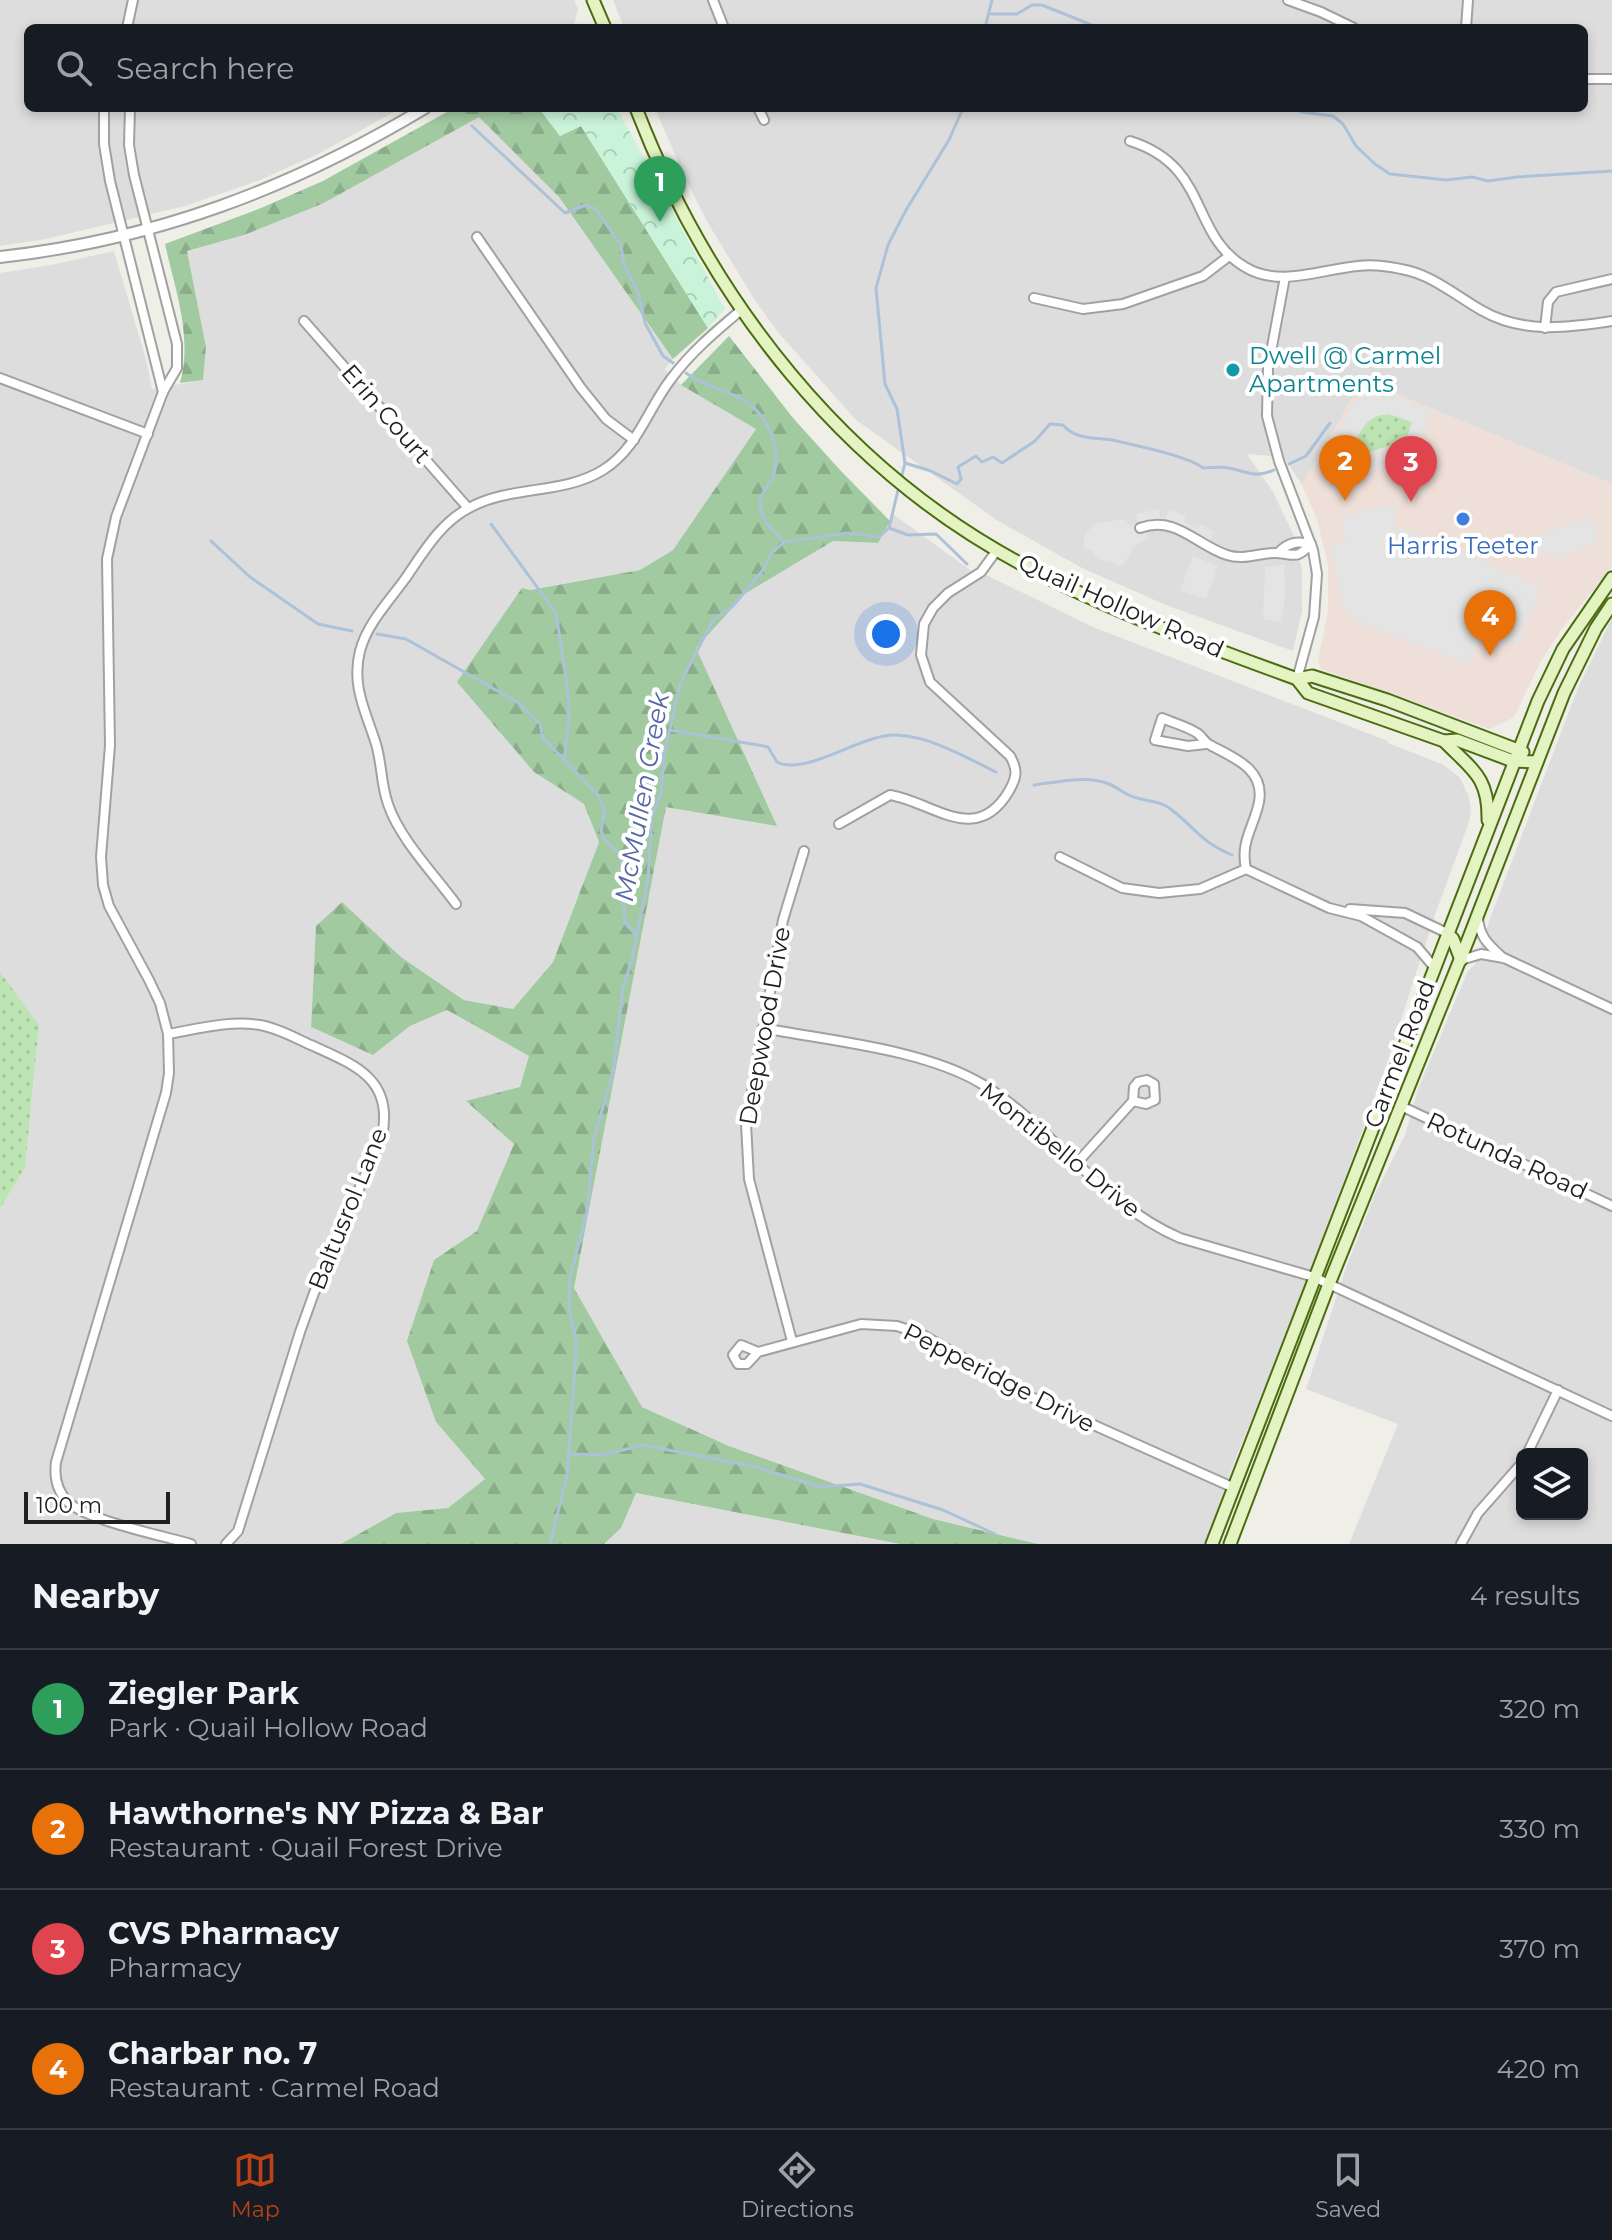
<!DOCTYPE html>
<html lang="en">
<head>
<meta charset="utf-8">
<style>
	:root { --surface:#171b24; --page:#20242c; --text:#f1f3f6; --muted:#9ea1a6; --line:#363941; --accent:#bb4315 }
	body { margin:0; font-family:Montserrat,sans-serif; background:var(--page); color:var(--text) }
	.controls { position:absolute; right:24px; bottom:24px; display:grid; overflow:hidden; border-radius:12px; box-shadow:0 4px 12px #0003 }
	.controls button { width:72px; height:72px; display:grid; place-items:center; padding:0; border:0; border-bottom:2px solid var(--line); background:var(--surface); color:var(--text); font:40px sans-serif }
	.scale { position:absolute; left:24px; bottom:20px; width:146px; box-sizing:border-box; padding-left:8px; border:4px solid #202020; border-top:0; font-size:22px; line-height:28px; white-space:nowrap; color:#202020; -webkit-text-stroke:6px #fff; paint-order:stroke }
	.you { position:absolute; left:886px; top:634px; width:28px; height:28px; margin:-20px; border:6px solid #fff; border-radius:50%; background:#1a73e8; box-shadow:0 0 0 12px #1a73e833 }
	.badge { display:grid; place-items:center; width:52px; height:52px; border-radius:50%; background:var(--accent); color:#fff; font-size:26px; font-weight:700 }
	.pin { position:absolute; translate:-50% -66px; filter:drop-shadow(0 2px 4px #0008) }
	.pin::after { content:''; position:absolute; top:42px; width:28px; height:24px; background:inherit; clip-path:polygon(0 0,100% 0,50% 100%) }
	.list { margin:0; padding:0; list-style:none }
	h2 { display:flex; justify-content:space-between; align-items:center; height:104px; margin:0; padding:0 32px; font-size:34px }
	h2 small { font-size:26px; font-weight:400; color:var(--muted) }
	.list li { display:grid; grid-template-columns:52px 1fr auto; gap:24px; align-items:center; box-sizing:border-box; height:120px; padding:0 32px; border-top:2px solid var(--line) }
	.list b { display:block; font-size:30px; white-space:nowrap }
	.list p { margin:0; font-size:26px; white-space:nowrap; color:var(--muted) }
	.list em { font-size:26px; font-style:normal; color:var(--muted) }
	.icon { flex:none; width:44px; height:44px; fill:none; stroke:currentColor; stroke-width:2; stroke-linecap:round; stroke-linejoin:round }
	.map { position:relative; flex:none; width:1612px; height:1544px; overflow:hidden }
	.search { position:absolute; background:var(--surface); box-shadow:0 4px 12px #0003; left:24px; right:24px; top:24px; height:88px; display:flex; align-items:center; gap:20px; box-sizing:border-box; padding:0 28px; border-radius:12px; color:var(--muted); font-size:30px }
	.sheet { height:584px; background:var(--surface) }
	nav { display:flex; justify-content:space-around; align-items:center; box-sizing:border-box; height:112px; border-top:2px solid var(--line); background:var(--surface); font-size:22px; color:var(--muted) }
	nav a { display:grid; justify-items:center; gap:4px }
	nav .on { color:var(--accent) }
	.map>svg:first-child { display:block }
	.residential { fill:#dedddd; fill-rule:evenodd }
	.commercial { fill:#eedfd8 }
	.grass { fill:url(#grass-dots) }
	.forest { fill:url(#forest-firs) }
	.park { fill:url(#park-crowns) }
	.parking { fill:#e4e4e4; fill-rule:evenodd }
	.lines { fill:none; stroke-linecap:round; stroke-linejoin:round }
	.stream { stroke:#acc2d8; stroke-width:3 }
	.minor-casing { stroke:#a1a1a1; stroke-width:12 }
	.tertiary-casing { stroke:#a1a1a1; stroke-width:14 }
	.secondary-casing { stroke:#496d10; stroke-width:15 }
	.minor { stroke:#fff; stroke-width:8 }
	.tertiary { stroke:#fff; stroke-width:10 }
	.secondary { stroke:#e3f3c1; stroke-width:11 }
	.culture-dot { fill:#0f9aa8; stroke:#fff; stroke-width:3 }
	.shop-dot { fill:#3f7fe0; stroke:#fff; stroke-width:3 }
	.labels { text-anchor:middle; stroke-width:8; stroke-linejoin:round; paint-order:stroke }
	.culture-label { font-size:24px; fill:#0d838f; stroke:#fff; text-anchor:start }
	.street-label { font-size:24px; fill:#202020; stroke:#fff }
	.shop-label { font-size:24px; fill:#366cbe; stroke:#fff }
	.water-label { font-size:26px; font-style:italic; fill:#5567a6; stroke:#fff }
</style>
</head>
<body>
<div class="map">
<svg width="1612" height="1544" viewBox="0 0 1612 1544">
	<defs>
		<pattern id="grass-dots" width="8" height="8" patternUnits="userSpaceOnUse" patternTransform="scale(2)"><rect width="8" height="8" fill="#bde4b3"/><path d="M2 2h.1M6 6h.1" fill="none" stroke="#a2c39a" stroke-width="1.8" stroke-linecap="round"/></pattern>
		<pattern id="forest-firs" width="22" height="20" patternUnits="userSpaceOnUse" patternTransform="scale(2)"><rect width="22" height="20" fill="#a1caa0"/><path d="M5 1l3.5 6h-7zM16 11l3.5 6h-7z" fill="#8aad8a"/></pattern>
		<pattern id="park-crowns" width="20" height="18" patternUnits="userSpaceOnUse" patternTransform="scale(2)"><rect width="20" height="18" fill="#c9f4d9"/><path d="M2 6a3 3 0 1 1 6 0M12 15a3 3 0 1 1 6 0" fill="none" stroke="#acd1ba"/></pattern>
	</defs>
	<rect width="100%" height="100%" fill="#efefe7"/>
	<g class="residential">
		<path d="M0,0H574L578,9L574,25L566,28H28V108H401L320,153L260,180L185,206L46,239L0,246Z"/>
		<path d="M613,0H1612V484L1363,380L1302,485L1284,457L1247,454L1273,492L1294,536L1302,570V611L1293,651L1166,605L1084,569L998,521L856,420L777,331L755,300L709,225L685,178L655,108H1584V28H624Z"/>
		<path d="M479,116L559,197L673,359L665,369L681,385L756,429L673,550L640,570L529,590L522,588L534,772L584,804L599,842L553,962L513,1009L465,1000L401,957L342,902L316,926L311,1027L373,1055L410,1026L447,1010L530,1056L520,1087L467,1102L514,1144L477,1231L434,1260L436,1422L485,1479L448,1508L396,1513L341,1544H0V1210L25,1168L39,1026L0,972V273L51,265L114,251L147,363L152,389L203,380L206,347L187,251L244,235L322,204Z"/>
		<path d="M893,514L981,578L984,574L1093,627L1388,741V743L1444,765L1460,778L1469,797L1471,811L1468,825L1436,912L1384,1072L1299,1303L1235,1460L1205,1544H1038L933,1519L729,1446L642,1407L574,1288L666,806L776,825L696,648L745,593L833,541L878,543Z"/>
		<path d="M1612,618V1544H1349L1398,1424L1306,1389L1347,1265L1375,1194L1405,1135L1418,1089L1468,971L1475,964L1491,916L1578,688ZM1522,1454H1582V1514H1522Z"/>
		<path d="M635,1493L900,1544H604L621,1528Z"/>
	</g>
	<path class="commercial" d="M1363,380L1612,484V567L1561,630L1540,663L1514,717L1490,729L1321,669L1318,661L1328,612V565L1317,519L1302,485Z"/>
	<g class="grass">
		<path d="M1389,414L1412,422L1406,441L1360,455L1354,454L1351,448C1360,431 1368,414 1389,414Z"/>
		<path d="M0,972L39,1025L25,1168L0,1209Z"/>
	</g>
	<g class="forest">
		<path d="M454,108H539L560,136L581,126L708,328L673,359L559,197L479,117L322,204L244,235L187,251L206,347L203,380L180,383C193,338 175,289 165,244L261,208L323,181Z"/>
		<path d="M729,336L793,418L840,470L890,521L878,543L833,541L746,593L696,648L777,826L666,807L574,1288L642,1407L729,1446L933,1519L1038,1544H900L636,1493L621,1528L604,1544H341L396,1513L448,1508L485,1479L436,1422L407,1341L434,1260L477,1231L514,1144L466,1101L520,1087L529,1056L447,1010L410,1026L373,1055L311,1027L316,926L342,902L401,957L464,1000L513,1009L553,962L599,842L584,804L534,772L457,682L522,588L530,590L640,570L673,550L756,429L681,385Z"/>
	</g>
	<path class="park" d="M539,108H617L725,309L708,328L581,126L560,136Z"/>
	<g class="parking">
		<path d="M1375,387L1411,402L1410,406L1417,409L1418,405L1432,411L1419,441L1409,453L1411,459L1341,479L1339,473L1330,475L1317,462L1364,389L1371,395ZM1389,414L1413,422L1406,441L1360,455L1354,454L1351,448L1365,424L1375,416Z"/>
		<path d="M1397,505L1395,528L1408,530L1541,587L1517,646L1484,632L1469,665L1350,619L1352,611L1344,610L1330,545L1346,541L1341,517L1376,507Z"/>
		<path d="M1159,509L1160,518H1166L1169,510L1186,516L1184,522L1197,529L1202,524L1214,532L1206,548L1179,532L1157,527L1147,530L1148,538L1134,546L1124,564L1117,567L1114,562L1098,559L1091,549H1084V536L1094,524L1125,519L1130,526L1138,522L1136,514Z"/>
		<path d="M1588,517L1591,523L1595,522L1599,532L1595,534L1597,542L1553,560L1549,553L1534,555L1527,552L1532,542L1538,545L1536,537Z"/>
		<path d="M1193,556L1218,566L1206,599L1180,590Z"/>
		<path d="M1284,565L1285,594L1281,623L1263,619L1265,567Z"/>
	</g>
	<g class="lines">
		<g class="stream">
			<path d="M990,14H1017L1032,5H1042L1099,28"/>
			<path d="M985,28L992,0"/>
			<path d="M1295,108L1302,112L1333,116L1343,124L1356,146L1375,164L1390,174L1446,180L1472,177L1488,181L1517,177L1612,171"/>
			<path d="M472,126L565,213L586,205L596,209L621,246L624,265L638,292L645,323L663,356L673,363"/>
			<path d="M686,373C707,389 738,391 756,410C772,427 780,452 774,474C770,488 755,493 762,513C765,525 776,533 784,542"/>
			<path d="M905,463L931,471L957,484L961,479L958,467L976,456L982,462L993,457L1002,463L1035,441L1050,424L1063,425C1076,441 1099,437 1117,441C1137,446 1188,456 1203,468C1211,468 1221,466 1229,468C1247,472 1256,478 1274,470"/>
			<path d="M1289,464L1306,456L1330,423"/>
			<path d="M901,479L905,463L897,409L885,384L876,288L888,245L906,210L949,140L963,108"/>
			<path d="M491,524L556,613L568,692L569,720L564,761"/>
			<path d="M889,528L908,535L936,534L967,564"/>
			<path d="M211,541L250,577L318,624L352,631"/>
			<path d="M377,634L406,639L517,702L540,724L543,738L598,795L605,810L601,831L605,840L621,855L625,923L637,936"/>
			<path d="M669,730L764,746L768,747L777,762C806,777 862,733 897,735C932,737 965,757 996,772"/>
			<path d="M1034,785C1057,782 1087,775 1109,784C1119,788 1127,796 1137,798C1150,802 1161,801 1172,810C1197,830 1200,841 1232,855"/>
			<path d="M569,1454L602,1455L643,1445L756,1467L820,1487L860,1484L943,1510L995,1534"/>
			<path d="M550,1544L567,1476L576,1354V1339L569,1308L570,1278L587,1211L594,1137L613,1073L623,988L632,959L648,879L652,816L661,793L664,755L680,684L713,620L732,607L763,570L770,555L784,542L848,533L879,537L889,528L899,486"/>
		</g>
		<defs>
			<g id="minor">
				<path d="M713,0L724,28"/>
				<path d="M1288,0L1321,12L1354,28"/>
				<path d="M127,28L133,0"/>
				<path d="M1466,28L1468,0"/>
				<path d="M1584,79H1612"/>
				<path d="M104,108V144L110,181L163,392"/>
				<path d="M130,108L129,145L134,175L177,344V368L163,392L116,517L107,559L110,745L101,857L103,885L109,906L149,980L160,1003L168,1034"/>
				<path d="M758,108L764,120"/>
				<path d="M1130,141C1210,166 1189,234 1245,267C1279,288 1322,269 1358,266C1372,264 1387,266 1401,269C1431,274 1455,295 1481,310C1522,334 1568,328 1612,321"/>
				<path d="M477,237L581,388L606,419L634,440"/>
				<path d="M1285,277L1268,368L1267,416L1279,461L1313,550L1317,574L1314,617L1297,679"/>
				<path d="M1034,298L1083,309L1123,304L1203,276L1229,256"/>
				<path d="M304,321L468,508"/>
				<path d="M1545,328L1548,302L1556,292L1612,279"/>
				<path d="M0,378L148,434"/>
				<path d="M1140,528C1176,515 1196,545 1227,555C1245,561 1260,552 1277,553C1295,554 1296,560 1311,544C1297,541 1288,542 1278,553"/>
				<path d="M1206,744L1188,746L1155,740L1162,718C1173,723 1186,726 1197,733C1202,736 1204,742 1210,745C1234,758 1265,769 1259,802C1254,827 1240,841 1246,869"/>
				<path d="M839,824L890,795C933,802 976,847 1009,791C1017,777 1018,770 1010,756L930,682L921,655L924,624L933,608L948,593L981,572L997,550"/>
				<path d="M1060,857L1122,888L1159,893L1200,889L1246,869"/>
				<path d="M1246,869L1329,908L1361,916L1417,947L1434,967"/>
				<path d="M456,904C434,874 399,838 388,804C381,785 382,764 376,744C366,712 351,686 360,651C367,624 389,601 405,579C423,553 440,523 469,508C510,485 563,495 603,470C638,448 647,410 671,379C691,352 715,332 740,311"/>
				<path d="M1350,909L1405,913L1447,933"/>
				<path d="M1478,917C1479,937 1489,945 1503,958"/>
				<path d="M1461,960L1481,954L1504,958L1612,1009"/>
				<path d="M763,1028C830,1041 924,1049 982,1084C1054,1128 1101,1204 1180,1238L1314,1277L1612,1416"/>
				<path d="M1401,1106L1612,1206"/>
				<path d="M1076,1164L1133,1101L1146,1104L1155,1100L1154,1084L1147,1080L1138,1082L1134,1087L1133,1101"/>
				<path d="M792,1341L749,1179L746,1124L783,920L804,851"/>
				<path d="M758,1352L747,1364H738L733,1355L741,1345L758,1352L861,1324L897,1326L923,1335L1029,1396L1232,1487"/>
				<path d="M1527,1454L1558,1390"/>
				<path d="M191,1544C164,1536 86,1520 68,1502C57,1491 54,1477 56,1462L166,1093L169,1073L168,1034C197,1029 230,1020 260,1025C278,1028 295,1038 311,1045C355,1065 394,1079 382,1136L314,1293L300,1332L238,1531L226,1544"/>
				<path d="M1461,1544L1478,1513L1522,1463"/>
			</g>
			<path id="tertiary" d="M0,257C155,240 292,188 425,108"/>
			<g id="secondary">
				<path d="M593,0L605,28"/>
				<path d="M636,108C710,300 844,472 1029,568C1115,613 1207,646 1297,679L1308,693L1444,741L1457,740L1513,761L1537,762"/>
				<path d="M1297,679L1312,676L1387,700L1523,752"/>
				<path d="M1444,741C1471,769 1489,776 1488,820"/>
				<path d="M1447,933L1453,939L1461,960"/>
				<path d="M1212,1544L1538,701L1563,649L1612,578"/>
				<path d="M1230,1544L1329,1284L1468,940L1564,693L1596,628L1612,604"/>
			</g>
		</defs>
		<use href="#minor" class="minor-casing"/>
		<use href="#tertiary" class="tertiary-casing"/>
		<use href="#secondary" class="secondary-casing"/>
		<use href="#minor" class="minor"/>
		<use href="#tertiary" class="tertiary"/>
		<use href="#secondary" class="secondary"/>
	</g>
	<circle class="culture-dot" cx="1233" cy="370" r="8"/>
	<circle class="shop-dot" cx="1463" cy="519" r="8"/>
	<g class="labels">
		<g class="culture-label">
			<text x="1249" y="364">Dwell @ Carmel<tspan x="1249" dy="28">Apartments</tspan></text>
		</g>
		<g class="street-label">
			<text transform="translate(386 414) rotate(49)" y="8">Erin Court</text>
			<text transform="translate(1121 606) rotate(24)" y="8">Quail Hollow Road</text>
			<text transform="translate(765 1026) rotate(-80)" y="8">Deepwood Drive</text>
			<text transform="translate(1400 1054) rotate(-69)" y="8">Carmel Road</text>
			<text transform="translate(1060 1150) rotate(39)" y="8">Montibello Drive</text>
			<text transform="translate(1507 1156) rotate(25)" y="8">Rotunda Road</text>
			<text transform="translate(348 1209) rotate(-68)" y="8">Baltusrol Lane</text>
			<text transform="translate(999 1378) rotate(27)" y="8">Pepperidge Drive</text>
		</g>
		<g class="shop-label">
			<text x="1463" y="554">Harris Teeter</text>
		</g>
		<g class="water-label">
			<text transform="translate(642 797) rotate(-80)" y="9">McMullen Creek</text>
		</g>
	</g>
</svg>
<div class="controls">
<button><svg class="icon" aria-label="layers" viewBox="0 0 24 24"><path d="M12 4l9 5-9 5-9-5zM3 14l9 5 9-5"/></svg></button>
</div>
<div class="scale">100 m</div>
<div class="you"></div>
<div class="pin badge" style="left:660px;top:222px;background:#2e9e5b">1</div>
<div class="pin badge" style="left:1345px;top:501px;background:#e8710a">2</div>
<div class="pin badge" style="left:1411px;top:502px;background:#e0444e">3</div>
<div class="pin badge" style="left:1490px;top:656px;background:#e8710a">4</div>
<div class="search"><svg class="icon" aria-label="search" viewBox="0 0 24 24"><circle cx="10" cy="10" r="6"/><path d="M15 15l6 6"/></svg>Search here</div>
</div>
<section class="sheet">
<h2>Nearby<small>4 results</small></h2>
<ul class="list">
<li><span class="badge" style="background:#2e9e5b">1</span><div><b>Ziegler Park</b><p>Park · Quail Hollow Road</p></div><em>320 m</em></li>
<li><span class="badge" style="background:#e8710a">2</span><div><b>Hawthorne's NY Pizza &amp; Bar</b><p>Restaurant · Quail Forest Drive</p></div><em>330 m</em></li>
<li><span class="badge" style="background:#e0444e">3</span><div><b>CVS Pharmacy</b><p>Pharmacy</p></div><em>370 m</em></li>
<li><span class="badge" style="background:#e8710a">4</span><div><b>Charbar no. 7</b><p>Restaurant · Carmel Road</p></div><em>420 m</em></li>
</ul>
</section>
<nav>
<a class="on"><svg class="icon" aria-label="map" viewBox="0 0 24 24"><path d="M3 6l6-2 6 2 6-2v14l-6 2-6-2-6 2zM9 4v14M15 6v14"/></svg>Map</a>
<a><svg class="icon" aria-label="directions" viewBox="0 0 24 24"><path d="M12 3l9 9-9 9-9-9zM9 14v-3h6M13 9l2 2-2 2"/></svg>Directions</a>
<a><svg class="icon" aria-label="saved" viewBox="0 0 24 24"><path d="M7 4h10v16l-5-4-5 4z"/></svg>Saved</a>
</nav>
</body>
</html>
